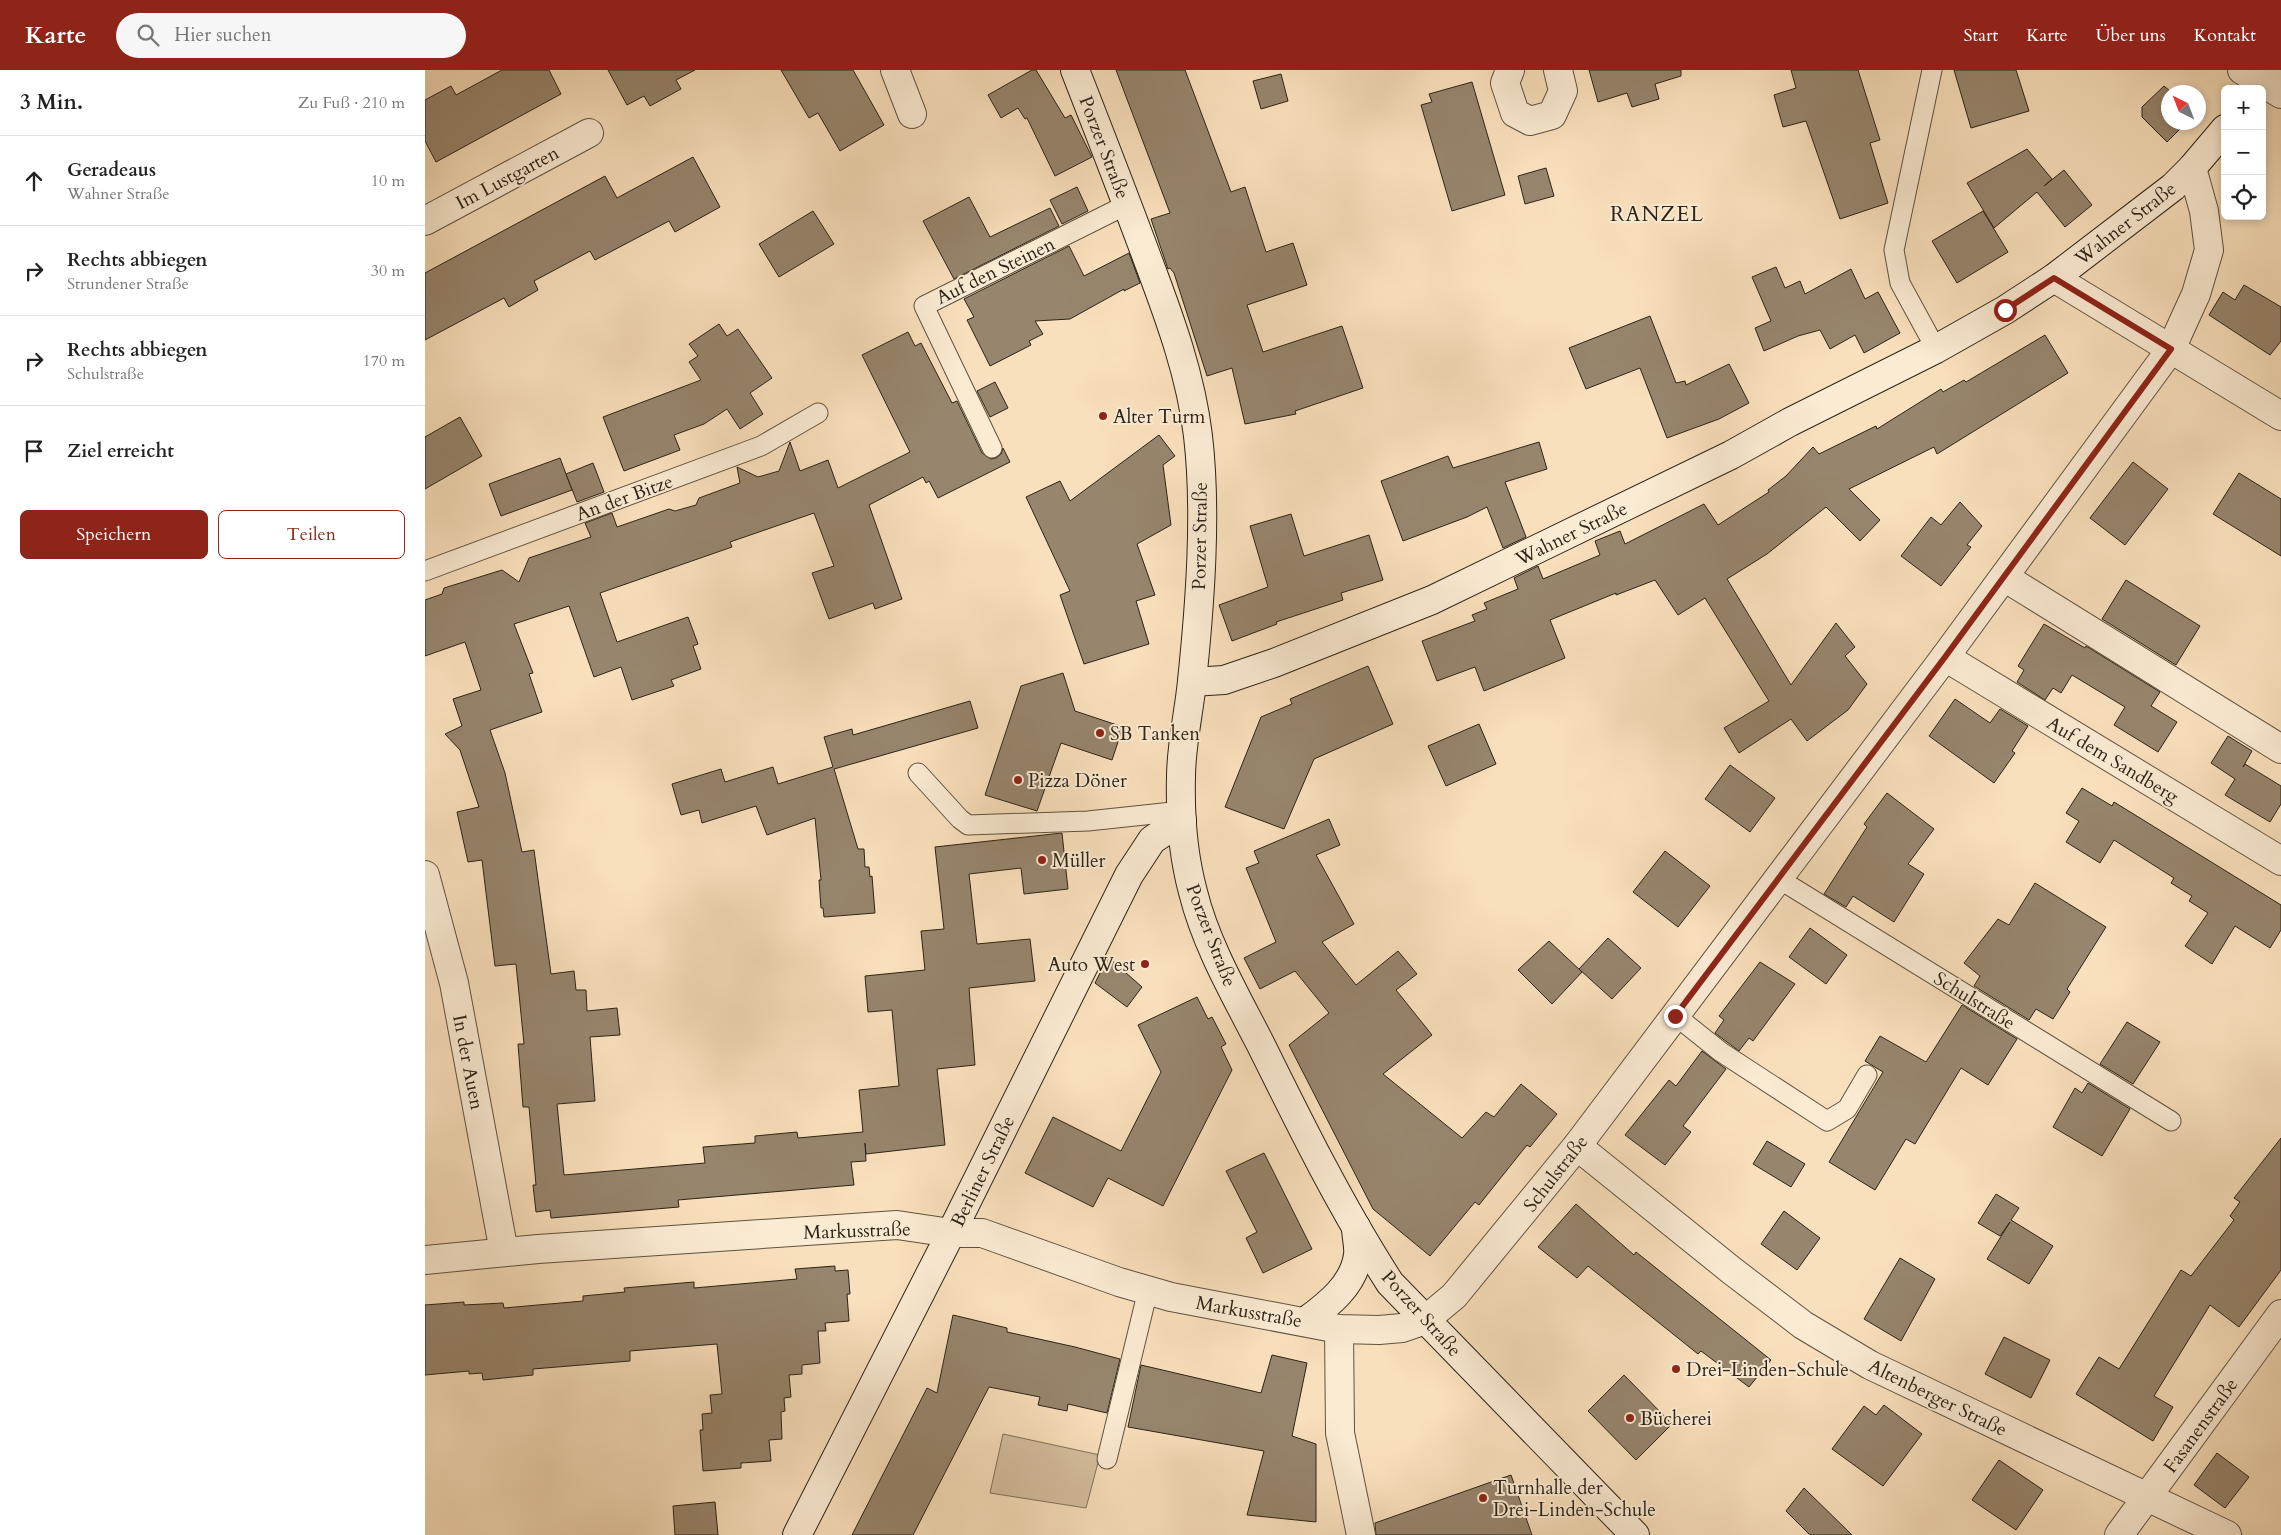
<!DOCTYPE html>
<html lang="de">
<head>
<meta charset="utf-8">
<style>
	:root { --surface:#fff; --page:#f6f6f6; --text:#222; --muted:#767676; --line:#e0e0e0; --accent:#8f2418 }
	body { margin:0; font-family:Cardo,serif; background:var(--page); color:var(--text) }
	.controls { position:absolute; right:15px; top:15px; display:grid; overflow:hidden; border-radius:8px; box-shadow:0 2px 8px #0003 }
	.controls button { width:45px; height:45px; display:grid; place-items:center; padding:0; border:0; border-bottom:1px solid var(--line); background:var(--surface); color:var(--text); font:25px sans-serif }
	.compass { position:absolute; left:1736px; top:15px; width:45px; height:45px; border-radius:50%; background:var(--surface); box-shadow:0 2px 8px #0003; rotate:318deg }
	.stop { position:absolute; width:15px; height:15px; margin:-11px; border:4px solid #8f2418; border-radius:50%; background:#fff }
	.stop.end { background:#8f2418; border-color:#fff; box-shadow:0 1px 5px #0008 }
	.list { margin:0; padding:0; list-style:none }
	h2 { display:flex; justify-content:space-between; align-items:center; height:65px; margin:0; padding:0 20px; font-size:21px }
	h2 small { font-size:16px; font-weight:400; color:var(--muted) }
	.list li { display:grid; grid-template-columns:32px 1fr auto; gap:15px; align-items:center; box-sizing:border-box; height:90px; padding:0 20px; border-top:1px solid var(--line) }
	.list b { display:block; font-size:19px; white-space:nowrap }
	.list p { margin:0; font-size:16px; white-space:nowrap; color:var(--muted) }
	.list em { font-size:16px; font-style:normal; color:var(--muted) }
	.actions { display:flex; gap:10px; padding:15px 20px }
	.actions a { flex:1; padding:11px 0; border:1px solid var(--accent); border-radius:8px; text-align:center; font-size:18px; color:var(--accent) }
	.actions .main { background:var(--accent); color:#fff }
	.icon { flex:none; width:28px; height:28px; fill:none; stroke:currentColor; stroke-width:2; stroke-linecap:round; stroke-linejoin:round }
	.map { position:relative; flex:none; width:1856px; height:1465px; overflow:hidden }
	header { display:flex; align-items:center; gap:30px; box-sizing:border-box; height:70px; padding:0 25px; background:var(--accent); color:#fff }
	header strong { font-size:24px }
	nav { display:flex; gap:28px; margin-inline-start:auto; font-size:18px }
	.search { width:350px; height:45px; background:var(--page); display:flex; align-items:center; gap:12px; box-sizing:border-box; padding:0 18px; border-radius:28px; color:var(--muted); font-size:19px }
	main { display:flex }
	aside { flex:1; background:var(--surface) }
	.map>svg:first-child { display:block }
	.green { fill:#d6c0a0; stroke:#81725c }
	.building { fill:#97856d; stroke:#2c2318 }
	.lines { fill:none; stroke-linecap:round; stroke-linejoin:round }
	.lane-casing { stroke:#5f5241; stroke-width:21 }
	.street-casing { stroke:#5f5241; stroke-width:30 }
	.secondary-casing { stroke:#2c2318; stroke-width:30 }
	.lane { stroke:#fbebd3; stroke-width:19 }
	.street { stroke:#fbebd3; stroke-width:28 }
	.secondary { stroke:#fbebd3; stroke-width:28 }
	.route { stroke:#8f2418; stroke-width:6 }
	.poi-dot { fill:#8f2418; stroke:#fbebd3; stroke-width:2 }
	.labels { text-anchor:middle; stroke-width:4; stroke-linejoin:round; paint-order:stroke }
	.street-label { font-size:19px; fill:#2c2318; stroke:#fbebd3 }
	.poi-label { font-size:19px; fill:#2c2318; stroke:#fbebd3; text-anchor:start }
	.quarter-label { font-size:21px; letter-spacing:1px; fill:#2c2318; stroke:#fbebd3 }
</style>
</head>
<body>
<header>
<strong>Karte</strong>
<div class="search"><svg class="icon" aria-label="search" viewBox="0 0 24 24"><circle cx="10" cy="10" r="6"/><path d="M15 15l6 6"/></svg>Hier suchen</div>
<nav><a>Start</a><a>Karte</a><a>Über uns</a><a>Kontakt</a></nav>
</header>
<main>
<aside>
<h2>3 Min.<small>Zu Fuß · 210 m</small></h2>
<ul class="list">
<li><svg class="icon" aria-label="ahead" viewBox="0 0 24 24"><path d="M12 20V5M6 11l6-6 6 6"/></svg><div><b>Geradeaus</b><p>Wahner Straße</p></div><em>10 m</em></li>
<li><svg class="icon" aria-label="right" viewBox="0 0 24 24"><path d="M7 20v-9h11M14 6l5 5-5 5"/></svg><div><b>Rechts abbiegen</b><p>Strundener Straße</p></div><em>30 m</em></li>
<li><svg class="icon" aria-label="right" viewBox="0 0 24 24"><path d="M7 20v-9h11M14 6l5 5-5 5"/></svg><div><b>Rechts abbiegen</b><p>Schulstraße</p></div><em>170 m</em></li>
<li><svg class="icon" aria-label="arrive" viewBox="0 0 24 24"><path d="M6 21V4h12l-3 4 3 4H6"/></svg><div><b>Ziel erreicht</b></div></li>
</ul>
<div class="actions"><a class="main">Speichern</a><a>Teilen</a></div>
</aside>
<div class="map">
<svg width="1856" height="1465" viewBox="0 0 1856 1465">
	<rect width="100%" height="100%" fill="#f9e0bc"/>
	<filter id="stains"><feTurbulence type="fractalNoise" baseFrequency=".004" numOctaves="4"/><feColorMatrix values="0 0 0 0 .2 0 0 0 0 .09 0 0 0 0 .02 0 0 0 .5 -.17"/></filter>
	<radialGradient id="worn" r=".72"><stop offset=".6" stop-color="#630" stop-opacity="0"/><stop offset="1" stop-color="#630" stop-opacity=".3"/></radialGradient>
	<path class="green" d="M578,1364L675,1385L661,1438L565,1423Z"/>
	<g class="building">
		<path d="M77,0H124L136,24L11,92L0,71V30L26,16L31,25Z"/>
		<path d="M183,0H270L251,10L256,19L225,36L219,26L202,35Z"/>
		<path d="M356,0H428L459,55L415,81L393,43L384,48Z"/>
		<path d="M607,0H611L640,48L646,45L667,87L630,106L602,48L600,49L593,38L576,48L563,25Z"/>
		<path d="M691,0H760L806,122L820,117L841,182L868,173L882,215L822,235L838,282L917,256L938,318L870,341L871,344L820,354L807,298L782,306L749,203L745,198L743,199L726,149L745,143Z"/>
		<path d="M1164,0H1256V6L1230,14L1234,29L1207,37L1202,23L1173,32Z"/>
		<path d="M1366,0H1433L1455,70L1445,73L1463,133L1415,149L1381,51L1358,57L1349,25L1371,18Z"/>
		<path d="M1529,0H1591L1604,41L1546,58Z"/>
		<path d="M856,4L863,31L836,39L828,11Z"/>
		<path d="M1047,12L1080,125L1027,141L996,35L1007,32L1004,24Z"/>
		<path d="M1739,16L1746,22H1744V52H1762L1742,72L1717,47V37Z"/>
		<path d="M1602,79L1627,109L1619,116L1639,100L1667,135L1640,157L1612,122L1569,158L1542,113Z"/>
		<path d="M268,87L295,137L250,162L244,151L170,190L165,181L109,211L113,220L84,237L79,228L0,270V203L180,106L192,128Z"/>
		<path d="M1121,98L1129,126L1100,134L1093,106Z"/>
		<path d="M652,117L663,141L637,154L625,130Z"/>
		<path d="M544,127L565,167L625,138L634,156L529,209L498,151Z"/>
		<path d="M388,141L409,174L354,207L334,174Z"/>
		<path d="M1558,141L1583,182L1532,213L1507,171Z"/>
		<path d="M644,176L659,206L704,183L715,213L699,221V219L645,249L610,251L618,264L604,271L606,275L565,296L542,250L549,247L539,229Z"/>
		<path d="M1351,197L1360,218L1375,211L1380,224L1426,199L1440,229L1453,222L1475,263L1439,283L1430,265L1405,279L1395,260L1373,266L1339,281L1330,258L1346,251L1327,207Z"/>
		<path d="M1819,215L1856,237V271L1845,285L1784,245L1798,222L1810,230Z"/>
		<path d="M1225,246L1251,313L1260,311L1261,315L1304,294L1324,333L1294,349L1242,368L1215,298L1161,319L1144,278Z"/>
		<path d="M294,254L302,266L313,259L347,308L325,323L338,344L315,359L302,339L279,354L249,365L255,380L199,401L178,347L276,310L264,292L273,286L264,274Z"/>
		<path d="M483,262L490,276L496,273L527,333L532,331L557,383L566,389L571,388L576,384L578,378L585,392L513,428L504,411L501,413L498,407L444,435L477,529L450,539L448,533L404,549L387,503L409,496L389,443L305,472L307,477L175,523L192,572L263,547L273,574L268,576L276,599L246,610L249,616L207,630L196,597L169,607L144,536L89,554L108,603L104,604L117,642L65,660L80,703L97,782L109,780L126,904L149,901L151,920H161L162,941L192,938L195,965L165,967L170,1031L132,1034L139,1105L280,1093L278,1077L330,1073V1066L372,1062L373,1068L438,1062L434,1020L474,1016L467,940L443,942L440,906L500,900L496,861L519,859L510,777L637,763L643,819L599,824L596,798L544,804L552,874L605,869L610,911L544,918L550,995L512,999L520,1075L441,1084L440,1073L441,1091L426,1092L429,1115L253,1130L254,1137L126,1148L125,1140L111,1142L108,1115H111L104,1037H98L93,974H99L91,894L70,896L57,790L43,792L32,742L54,737L35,680L20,664L37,656L28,629L56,620L40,572L0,586V530L17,524L19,518L77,500L94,512L104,488L166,467L160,453L187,443L192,457L244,439L250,441L271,435L274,428L315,413L312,397L333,407L354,401L365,372L375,401L403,390L413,418L485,382L437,285Z"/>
		<path d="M1620,265L1643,303L1512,384L1509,377L1424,419L1455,450L1435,471L1401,437L1342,484L1302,509L1366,615L1411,553L1430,577L1420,586L1442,614L1423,640L1382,671L1366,649L1314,683L1299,658L1344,631L1280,528L1253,545L1230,510L1191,525V523L1125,550L1140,588L1059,621L1050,597L1012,611L997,571L1050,551L1047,545L1062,539L1059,533L1093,519L1089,508L1113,496L1118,509L1175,485L1170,471L1195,461L1200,474L1279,434L1293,455L1344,422L1343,420L1361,406L1388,377L1394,384L1451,356L1452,359L1516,319L1518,322L1539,310L1541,312Z"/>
		<path d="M570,312L583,338L565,347L552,321Z"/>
		<path d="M35,347L57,386L0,419V367Z"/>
		<path d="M734,365L750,386L738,395L746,455L712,474L730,525L711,531L724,574L659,594L635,525L645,521L601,427L635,411L645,431Z"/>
		<path d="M1114,372L1122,399L1080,412L1101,467L1078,478L1062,437L1042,447L978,471L956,411L1023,386L1028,398Z"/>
		<path d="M135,388L147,420L76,446L64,414Z"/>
		<path d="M1708,392L1743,419L1700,475L1665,448Z"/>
		<path d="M168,393L179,422L152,432L141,404Z"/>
		<path d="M1814,403L1856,429V486L1788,444Z"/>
		<path d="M1535,432L1557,456L1542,475L1546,477L1516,516L1476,486L1506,447L1516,455Z"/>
		<path d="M866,444L879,486L944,465L958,510L916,523L918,530L851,552L852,554L807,571L794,535L843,517L825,456Z"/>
		<path d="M1701,510L1775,556L1751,595L1677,549Z"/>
		<path d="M1619,554L1660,578L1661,576L1735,622L1726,636L1752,652L1733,682L1689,655L1700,637L1647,605L1636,623L1628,618L1620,630L1592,612L1599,600L1593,596Z"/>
		<path d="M943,596L968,654L889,689L859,759L800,737L836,647L867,634L865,629Z"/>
		<path d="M638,603L650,641L698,657L687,690L636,673L612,741L560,725L596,616Z"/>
		<path d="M1530,629L1565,653L1575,639L1603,656L1587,681L1590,683L1569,713L1504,666Z"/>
		<path d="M545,631L553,658L409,699L433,779H439L440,797H444L445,807L447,806L450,843L399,847L398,838H396L394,810H396L390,748L342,765L331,736L277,753L274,740L256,745L247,714L296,699L300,712L348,697L353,714L408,697L399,667L427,659L428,665Z"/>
		<path d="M1054,654L1071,694L1021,716L1003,676Z"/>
		<path d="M1803,666L1827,681L1818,697L1820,694L1856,716V734L1845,752L1800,725L1810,709L1786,693Z"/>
		<path d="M1305,695L1350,728L1325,762L1280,729Z"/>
		<path d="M1657,718L1687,736L1689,732L1856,835V860L1845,878L1810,856L1787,894L1760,876L1783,843L1764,831L1767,826L1746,813L1749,808L1689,770L1675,793L1641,772L1654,751L1641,743Z"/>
		<path d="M1462,723L1509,759L1483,794L1499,804L1469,852L1428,826L1421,837L1399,824L1442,757L1439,754Z"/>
		<path d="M904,749L915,775L891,785L929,854L897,872L931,915L973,881L992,904L971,920L1007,965L958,1004L1037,1068L1061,1042L1069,1047L1096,1014L1132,1044L1105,1077L1102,1075L1054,1135L1050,1132L1005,1186L948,1139L864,975L904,943L870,901L835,919L819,888L851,872L821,798L834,793L829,781Z"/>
		<path d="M1240,781L1285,816L1253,857L1208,822Z"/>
		<path d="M1610,813L1681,857L1642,919L1645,922L1628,949L1611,939L1604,950L1549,916L1555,906L1539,893L1573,849L1584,855Z"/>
		<path d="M1385,858L1422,885L1401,914L1364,887Z"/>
		<path d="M1183,868L1216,898L1187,929L1154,899Z"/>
		<path d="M1124,871L1157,902L1127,934L1093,900Z"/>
		<path d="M683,887L717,917L702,937L670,913Z"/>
		<path d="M1335,892L1370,914L1328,971L1324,968L1314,981L1290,963L1299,950L1294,946Z"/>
		<path d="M772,927L783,949L787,947L801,974L796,977L807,1000L738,1136L683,1108L668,1137L600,1103L628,1047L696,1081L736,1002L713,955Z"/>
		<path d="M1537,935L1592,969L1563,1015L1536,998L1490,1074L1481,1069L1450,1120L1404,1092L1458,1002L1440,991L1455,966L1501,992Z"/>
		<path d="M1702,952L1735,972L1708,1014L1675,994Z"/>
		<path d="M1277,981L1301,999L1258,1056L1266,1062L1240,1095L1200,1065L1244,1010L1251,1016Z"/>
		<path d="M1663,1013L1705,1039L1677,1086L1628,1057L1650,1018L1657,1023Z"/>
		<path d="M1856,1068V1200L1814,1257L1785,1235L1729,1326L1748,1337L1728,1371L1651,1324L1674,1287L1694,1299L1756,1200L1766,1206L1809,1150L1805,1146L1815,1132L1809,1128Z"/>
		<path d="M1342,1071L1380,1094L1366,1117L1328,1094Z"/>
		<path d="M839,1083L887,1179L838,1203L821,1168L832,1162L801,1101Z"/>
		<path d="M1571,1124L1594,1138L1586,1150L1628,1176L1604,1214L1562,1189L1585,1152L1575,1166L1553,1153Z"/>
		<path d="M1151,1134L1209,1185L1211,1182L1346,1290L1324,1317L1276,1281L1273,1284L1163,1196L1152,1208L1113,1177Z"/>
		<path d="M1359,1141L1395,1168L1372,1200L1336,1174Z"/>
		<path d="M1475,1188L1510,1209L1476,1271L1439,1249Z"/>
		<path d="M410,1196V1201L423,1200L425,1224H422L424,1251L400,1253L401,1261H393L395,1293L377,1295V1304L364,1305L366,1327L359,1328L360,1341L356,1342L357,1369L344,1370L346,1391L316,1393V1398L278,1401L275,1360H278L277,1344L287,1343L285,1325L297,1324L292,1274L205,1281V1291L108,1299V1305L58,1310L57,1303L44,1304V1301L0,1305V1235L39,1232V1235L78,1233L79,1238L158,1231V1226L200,1222L199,1218L269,1212V1218L372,1209L370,1199Z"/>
		<path d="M528,1245L582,1258V1262L650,1277L695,1289L682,1343L643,1334L642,1341L613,1335L615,1327L564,1317L488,1465H427L502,1318L512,1323Z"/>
		<path d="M1579,1267L1625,1290L1606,1328L1560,1304Z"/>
		<path d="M847,1285L882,1293L867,1366L891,1374V1452L822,1445L839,1381L703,1357L716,1295L836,1323Z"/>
		<path d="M1199,1305L1247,1354L1211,1390L1163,1341Z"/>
		<path d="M1459,1335L1497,1364L1458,1416L1407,1379L1439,1336L1451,1345Z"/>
		<path d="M1792,1383L1824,1407L1800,1438L1769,1415Z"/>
		<path d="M1574,1390L1618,1420L1591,1460L1547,1430Z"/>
		<path d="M1086,1405L1107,1465H951L950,1453Z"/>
		<path d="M1379,1418L1427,1465H1385L1361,1441Z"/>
		<path d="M290,1432L293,1465H250L248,1436Z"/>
	</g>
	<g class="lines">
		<defs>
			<g id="lane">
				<path d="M1507,0L1469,180L1475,213L1511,279"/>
				<path d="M567,378L499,236L703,134"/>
				<path d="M0,501L336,376L393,343"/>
				<path d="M493,703L535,749L543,755L663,751L757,741"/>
				<path d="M1354,809L1746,1051"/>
				<path d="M1251,946L1296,982L1402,1051L1422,1039L1442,1005"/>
				<path d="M682,1389L723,1220"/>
			</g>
			<g id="street">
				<path d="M470,0L487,44"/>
				<path d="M1085,0L1080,13L1090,43L1105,51L1127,45L1138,21L1133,0"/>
				<path d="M1817,0L1856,24"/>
				<path d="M0,151L164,63"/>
				<path d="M1629,208L1856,346"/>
				<path d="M1579,507L1856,679"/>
				<path d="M1520,587L1856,791"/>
				<path d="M0,805L29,913L79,1182"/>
				<path d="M1152,1076L1306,1200L1378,1255L1445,1295L1802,1465"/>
				<path d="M0,1190L113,1179L472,1155L526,1163H557L694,1212L746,1227L914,1259L954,1260L977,1258L1000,1250L1029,1226L1152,1076L1520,587L1746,279L1771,224L1784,180L1779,141L1767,98"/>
				<path d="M914,1259L915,1363L936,1465"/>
				<path d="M1694,1465L1856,1244"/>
			</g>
			<g id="secondary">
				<path d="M650,0C675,64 700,128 724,193C745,249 766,306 773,366C782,442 775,534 767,611C764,643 756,675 756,707C755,745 758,785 768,822C781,875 811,926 836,975C876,1056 916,1137 965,1213L1210,1465"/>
				<path d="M1834,19L1847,0"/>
				<path d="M767,612L799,610L849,593L1007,530L1306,385L1365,352L1511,279L1580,240L1629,208L1748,117L1767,98L1800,59"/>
				<path d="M881,1251C903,1235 929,1215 933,1185C934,1176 931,1166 931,1157"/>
				<path d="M372,1465L526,1163L704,805L727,770L757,750"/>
			</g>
		</defs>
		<use href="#lane" class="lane-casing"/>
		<use href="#street" class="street-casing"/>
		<use href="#secondary" class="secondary-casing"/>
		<use href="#lane" class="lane"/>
		<use href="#street" class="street"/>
		<use href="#secondary" class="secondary"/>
	</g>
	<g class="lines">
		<path class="route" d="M1250,946L1520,587L1746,279L1629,208L1580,240"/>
	</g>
	<g class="poi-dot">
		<circle cx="678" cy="346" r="5"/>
		<circle cx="675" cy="663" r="5"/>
		<circle cx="593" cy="710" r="5"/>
		<circle cx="617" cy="790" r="5"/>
		<circle cx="720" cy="894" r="5"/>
		<circle cx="1251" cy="1299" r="5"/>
		<circle cx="1205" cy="1348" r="5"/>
		<circle cx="1058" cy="1428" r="5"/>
	</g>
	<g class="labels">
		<g class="street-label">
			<text transform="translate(680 77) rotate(69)" y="7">Porzer Straße</text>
			<text transform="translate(82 107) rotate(-28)" y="7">Im Lustgarten</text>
			<text transform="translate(1700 153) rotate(-38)" y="7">Wahner Straße</text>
			<text transform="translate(570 200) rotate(-26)" y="7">Auf den Steinen</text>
			<text transform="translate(199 427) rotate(-20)" y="7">An der Bitze</text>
			<text transform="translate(1146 463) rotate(-26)" y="7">Wahner Straße</text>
			<text transform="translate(774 466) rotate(-89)" y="7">Porzer Straße</text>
			<text transform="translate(1688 689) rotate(31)" y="7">Auf dem Sandberg</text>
			<text transform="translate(787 865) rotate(69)" y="7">Porzer Straße</text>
			<text transform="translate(1550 930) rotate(32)" y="7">Schulstraße</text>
			<text transform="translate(44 992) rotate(79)" y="7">In der Auen</text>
			<text transform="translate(557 1101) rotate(-64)" y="7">Berliner Straße</text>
			<text transform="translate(1130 1103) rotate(-52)" y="7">Schulstraße</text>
			<text transform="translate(432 1160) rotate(-2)" y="7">Markusstraße</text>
			<text transform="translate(824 1241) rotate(10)" y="7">Markusstraße</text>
			<text transform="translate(997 1243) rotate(48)" y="7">Porzer Straße</text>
			<text transform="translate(1513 1327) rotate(26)" y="7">Altenberger Straße</text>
			<text transform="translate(1775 1355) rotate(-54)" y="7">Fasanenstraße</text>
		</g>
		<g class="poi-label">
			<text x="688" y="353">Alter Turm</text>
			<text x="685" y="670">SB Tanken</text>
			<text x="603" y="717">Pizza Döner</text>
			<text x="627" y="797">Müller</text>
			<text x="710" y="901" text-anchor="end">Auto West</text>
			<text x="1261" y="1306">Drei-Linden-Schule</text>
			<text x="1215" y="1355">Bücherei</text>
			<text x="1068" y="1424">Turnhalle der<tspan x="1068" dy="22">Drei-Linden-Schule</tspan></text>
		</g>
		<g class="quarter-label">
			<text x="1232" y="151">RANZEL</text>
		</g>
	</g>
	<rect width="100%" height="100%" filter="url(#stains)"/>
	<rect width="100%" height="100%" fill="url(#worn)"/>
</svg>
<div class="controls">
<button>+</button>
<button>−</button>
<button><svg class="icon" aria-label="locate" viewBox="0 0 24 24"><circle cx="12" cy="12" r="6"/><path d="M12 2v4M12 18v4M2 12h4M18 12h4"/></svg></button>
</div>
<svg class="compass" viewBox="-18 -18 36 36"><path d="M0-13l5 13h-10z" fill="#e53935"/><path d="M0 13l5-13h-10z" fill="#767676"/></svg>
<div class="stop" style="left:1580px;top:240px"></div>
<div class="stop end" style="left:1250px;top:946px"></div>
</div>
</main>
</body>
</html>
